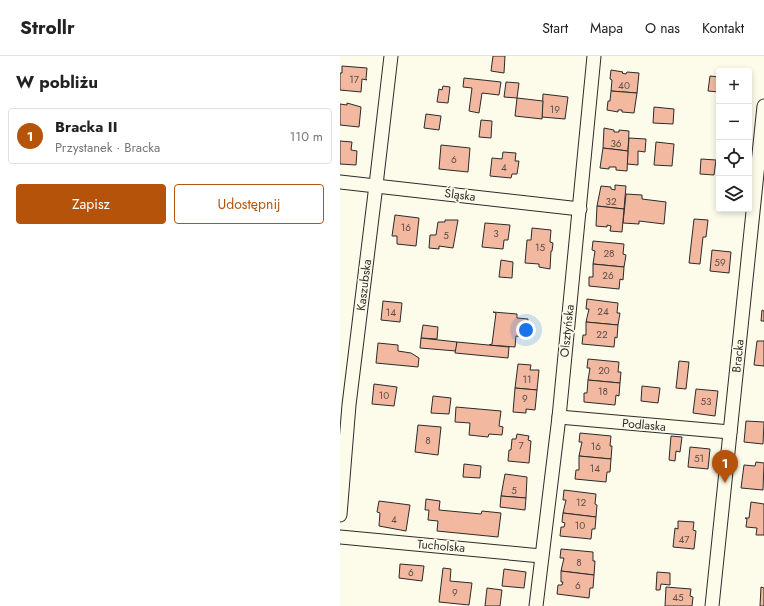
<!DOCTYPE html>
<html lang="pl">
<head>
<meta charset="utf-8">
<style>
	:root { --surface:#fff; --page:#f2f2f2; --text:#222; --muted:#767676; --line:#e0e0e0; --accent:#b45309 }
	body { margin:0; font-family:Jost,sans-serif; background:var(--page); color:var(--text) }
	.controls { position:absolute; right:12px; top:12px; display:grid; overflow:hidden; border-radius:4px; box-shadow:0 2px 6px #0003 }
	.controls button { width:36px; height:36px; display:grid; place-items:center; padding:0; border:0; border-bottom:1px solid var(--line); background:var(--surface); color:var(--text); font:20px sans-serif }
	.you { position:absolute; left:186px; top:274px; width:14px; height:14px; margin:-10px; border:3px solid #fff; border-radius:50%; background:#1a73e8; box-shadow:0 0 0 6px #1a73e833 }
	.badge { display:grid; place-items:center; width:26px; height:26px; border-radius:50%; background:var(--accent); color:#fff; font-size:13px; font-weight:700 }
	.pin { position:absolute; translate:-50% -33px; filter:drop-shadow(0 1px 2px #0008) }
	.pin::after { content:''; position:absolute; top:21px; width:14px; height:12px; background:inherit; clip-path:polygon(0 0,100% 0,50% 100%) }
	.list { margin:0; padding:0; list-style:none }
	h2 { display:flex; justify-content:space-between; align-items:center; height:52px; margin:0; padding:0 16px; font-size:17px }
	h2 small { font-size:13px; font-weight:400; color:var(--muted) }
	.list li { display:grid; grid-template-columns:26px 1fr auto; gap:12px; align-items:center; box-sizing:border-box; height:56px; margin:0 8px 8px; padding:0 8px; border:1px solid var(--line); border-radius:4px }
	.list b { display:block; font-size:15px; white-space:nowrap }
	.list p { margin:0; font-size:13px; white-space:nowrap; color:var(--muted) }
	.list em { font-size:13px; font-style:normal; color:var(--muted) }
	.actions { display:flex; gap:8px; padding:12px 16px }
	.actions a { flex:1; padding:9px 0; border:1px solid var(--accent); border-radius:4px; text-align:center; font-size:14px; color:var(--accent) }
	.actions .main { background:var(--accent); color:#fff }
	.icon { flex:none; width:22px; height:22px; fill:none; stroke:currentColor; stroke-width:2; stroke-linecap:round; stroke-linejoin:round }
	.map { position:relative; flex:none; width:424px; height:550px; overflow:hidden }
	header { display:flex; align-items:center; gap:24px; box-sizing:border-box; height:56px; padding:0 20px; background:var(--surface); border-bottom:1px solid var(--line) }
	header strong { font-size:19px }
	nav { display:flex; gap:22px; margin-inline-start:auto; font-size:14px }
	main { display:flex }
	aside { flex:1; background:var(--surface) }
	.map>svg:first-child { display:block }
	.building { fill:#f2b8a0; stroke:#2b2b2b }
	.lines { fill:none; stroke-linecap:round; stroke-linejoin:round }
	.street-casing { stroke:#2b2b2b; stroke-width:15 }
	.street { stroke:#fdfbea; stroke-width:13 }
	.labels { text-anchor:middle; stroke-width:3; stroke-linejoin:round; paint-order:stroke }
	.number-label { font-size:10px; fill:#5d4e48 }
	.street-label { font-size:12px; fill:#2b2b2b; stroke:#fdfbea }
</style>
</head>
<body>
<header>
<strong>Strollr</strong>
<nav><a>Start</a><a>Mapa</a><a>O nas</a><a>Kontakt</a></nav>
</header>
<main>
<aside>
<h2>W pobliżu<small></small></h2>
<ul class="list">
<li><span class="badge">1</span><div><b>Bracka II</b><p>Przystanek · Bracka</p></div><em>110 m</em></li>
</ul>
<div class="actions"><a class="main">Zapisz</a><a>Udostępnij</a></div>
</aside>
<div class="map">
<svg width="424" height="550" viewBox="0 0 424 550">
	<rect width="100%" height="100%" fill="#fdfbea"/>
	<g class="building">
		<path d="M153,0H165L164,17L151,15Z"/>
		<path d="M2,10L27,12L26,23L27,24L22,23L21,36L0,34V17H2Z"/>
		<path d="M271,14L283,16L282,17L286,18L287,16L299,17L297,37L271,35L272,24L270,23Z"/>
		<path d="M370,20L379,21V36L368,35Z"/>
		<path d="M124,22L161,26L159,39L142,37L139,57L129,55L132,32L123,31Z"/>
		<path d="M166,26L179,27L177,42L164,41Z"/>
		<path d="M103,30L110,31L108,47L97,46L99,33L102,34Z"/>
		<path d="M271,35L297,37L294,57L282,56V54H278V56L267,54L268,45H270Z"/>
		<path d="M203,38L228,41L225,63L202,61Z"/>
		<path d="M177,42L203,45L202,63L175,60Z"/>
		<path d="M7,47L21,51L19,71L0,69V48L7,49Z"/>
		<path d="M314,51L334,53L333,68L313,67Z"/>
		<path d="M86,58L101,60L99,74L84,72Z"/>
		<path d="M141,64L152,65L151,82L139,81Z"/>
		<path d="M264,72L274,74V76H279V74L289,75L288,95L263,92Z"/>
		<path d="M289,82L306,83L305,96L298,95V109L287,108Z"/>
		<path d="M0,85L12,86L11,94L17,95L16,109L0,108Z"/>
		<path d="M316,86L334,88L332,110L314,109Z"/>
		<path d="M101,89L130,92L128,116L99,113Z"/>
		<path d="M263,92L288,95L287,115L276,114V111H269V113L260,112Z"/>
		<path d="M163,96L176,97L175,105H179L177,118H172L171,122L150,120L152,102L162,103Z"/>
		<path d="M361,103L376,104L374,119L360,118Z"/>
		<path d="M275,129L286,130L284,153L257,150L261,130L271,131V133L275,134Z"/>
		<path d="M286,138L302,139V143L326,146L324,168L299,165V168L283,167Z"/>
		<path d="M257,150L284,153L282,176L270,175L271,170L267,169V171L256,170Z"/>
		<path d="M55,159L79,162L76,190L57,188V180H52Z"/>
		<path d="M354,163L368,164L366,181H363L360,208L349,207Z"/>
		<path d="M105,164H118L113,192L99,190V193L89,192L90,179H96L98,166H105Z"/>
		<path d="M145,167L170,169L168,184H164L163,193L142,191Z"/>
		<path d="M192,172L211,174L210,186L213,187L212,195H211L210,213L199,211V208L185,207L187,184H191Z"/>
		<path d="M253,185L284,188L283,198L286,199L284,211L253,208L255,195L252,194Z"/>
		<path d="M372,194L391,196L389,217L370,215Z"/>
		<path d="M161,204L173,206L172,222L159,221Z"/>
		<path d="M253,208L284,211L283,224L280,223L279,233L249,230V221H253Z"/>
		<path d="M247,243L278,247L277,257H280L278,269L246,266L249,253H246Z"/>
		<path d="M43,245L62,247L60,266L41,264Z"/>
		<path d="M422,254L424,255V265H421Z"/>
		<path d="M153,256L177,258V262L188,263L186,281L176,280L175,291L149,289L152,288L156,257Z"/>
		<path d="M246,266L278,269L277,282L275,281L274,291L242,288L243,279H246Z"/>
		<path d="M83,269L98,271L97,283L81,282Z"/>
		<path d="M81,282L117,286L116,295L80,292Z"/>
		<path d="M417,285H424V310L414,309Z"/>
		<path d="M117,286L169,291L168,302L115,297Z"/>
		<path d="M38,287L58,289V295L71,297L79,302L78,311L36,307Z"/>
		<path d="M248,303L279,306L278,316H281L280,327L248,324L250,312H247Z"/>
		<path d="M339,305L349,306L346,333L336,332Z"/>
		<path d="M178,308L191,309L190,314H199L197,334L175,332Z"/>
		<path d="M248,324L280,327L279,340L276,339L275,349L244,346V337H247Z"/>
		<path d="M34,328L57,331L54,350L32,348Z"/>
		<path d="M302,330L320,332L318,347L301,345Z"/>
		<path d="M175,332L197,334L195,354L186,353V357L173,356Z"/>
		<path d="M356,333L378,335L375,360L353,357Z"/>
		<path d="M93,340L111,342L109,358L91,357Z"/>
		<path d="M116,351L161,355L159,370L163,371L162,379L149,378L148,381L129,379L130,367L115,366Z"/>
		<path d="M406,365L424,366L423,388L404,386Z"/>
		<path d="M78,369L101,371L98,399L75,396Z"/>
		<path d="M240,377L271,380L270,390H272L271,403L239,400L242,386H239Z"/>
		<path d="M177,378L189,380L188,384L191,385L189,407L168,405L169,394H171L172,383H176Z"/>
		<path d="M331,380L342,381L340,396L336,395L335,405L329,404Z"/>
		<path d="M350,391L370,393L368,413L348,411Z"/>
		<path d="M239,400L271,403L270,416H267L266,426L235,423L236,414H239Z"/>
		<path d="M416,406L424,407L423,434L401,432L404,409L415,410Z"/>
		<path d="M124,408L141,410L140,422L123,421Z"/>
		<path d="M165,418L187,421L186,442L161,440Z"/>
		<path d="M224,434L256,438L255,448L257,449L256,461L223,457L226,444H223Z"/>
		<path d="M161,440L186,442L185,454L160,451Z"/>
		<path d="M86,443L100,445L99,454L141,458L142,455L161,457L158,481L97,475L98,465L88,464L89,454H85Z"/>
		<path d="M39,445L70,449L66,475L39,470L40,457L37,456Z"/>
		<path d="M411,446L424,448V479H416L417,472L406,471L407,463L405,462H409Z"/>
		<path d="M223,457L256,461L255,473H252L251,483L220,480L221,471H224L225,467L222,466Z"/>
		<path d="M338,465L354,466L353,474L356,475L354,493L333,491L335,472L338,473Z"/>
		<path d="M221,493L253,496V505H255L254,519L221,515L224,502H220Z"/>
		<path d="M60,508L84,510L82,525L59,522Z"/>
		<path d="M103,512L111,513L110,525L132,527L129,549L99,546Z"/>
		<path d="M164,513L186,516L184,532L162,530Z"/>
		<path d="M221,515L254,519L253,532H250L249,542L217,538L218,529H222L223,526H221Z"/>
		<path d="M317,516L330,517V529L321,528L320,534H316Z"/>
		<path d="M326,531L351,533L350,540L353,541L352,550H325Z"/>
		<path d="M421,531L424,532V550H420Z"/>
		<path d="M147,532L162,534L160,550H145Z"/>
	</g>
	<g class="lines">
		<defs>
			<g id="street">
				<path d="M0,126L240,153"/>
				<path d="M219,361L390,376"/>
				<path d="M0,459L9,349L36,129L51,0"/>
				<path d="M0,481L201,500"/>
				<path d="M196,550L219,361L254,0"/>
				<path d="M372,550L424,50"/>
			</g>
		</defs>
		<use href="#street" class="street-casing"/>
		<use href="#street" class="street"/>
	</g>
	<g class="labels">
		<g class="number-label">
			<text x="14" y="27">17</text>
			<text x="284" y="33">40</text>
			<text x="215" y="57">19</text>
			<text x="276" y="91">36</text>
			<text x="114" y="107">6</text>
			<text x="164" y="115">4</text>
			<text x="271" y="149">32</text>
			<text x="66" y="175">16</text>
			<text x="156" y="181">3</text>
			<text x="106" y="183">5</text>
			<text x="200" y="195">15</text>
			<text x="269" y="201">28</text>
			<text x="380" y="210">59</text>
			<text x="268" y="223">26</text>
			<text x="263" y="259">24</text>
			<text x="51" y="260">14</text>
			<text x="262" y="282">22</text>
			<text x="264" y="318">20</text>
			<text x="187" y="327">11</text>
			<text x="263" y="339">18</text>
			<text x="44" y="343">10</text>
			<text x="185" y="346">9</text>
			<text x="366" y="349">53</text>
			<text x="88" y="388">8</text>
			<text x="181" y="393">7</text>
			<text x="256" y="394">16</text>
			<text x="359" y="406">51</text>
			<text x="255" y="416">14</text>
			<text x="174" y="438">5</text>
			<text x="241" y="450">12</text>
			<text x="54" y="467">4</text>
			<text x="240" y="473">10</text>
			<text x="344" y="487">47</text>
			<text x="239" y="510">8</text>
			<text x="71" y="520">6</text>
			<text x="238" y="533">6</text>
			<text x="115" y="540">9</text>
			<text x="338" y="545">45</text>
		</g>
		<g class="street-label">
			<text transform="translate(120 139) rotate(7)" y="4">Śląska</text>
			<text transform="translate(24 229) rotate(-83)" y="4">Kaszubska</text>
			<text transform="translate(227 275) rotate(-84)" y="4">Olsztyńska</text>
			<text transform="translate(398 300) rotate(-84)" y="4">Bracka</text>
			<text transform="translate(304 369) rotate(5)" y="4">Podlaska</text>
			<text transform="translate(101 490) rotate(5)" y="4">Tucholska</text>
		</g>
	</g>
</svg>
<div class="controls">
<button>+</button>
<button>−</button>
<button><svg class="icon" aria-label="locate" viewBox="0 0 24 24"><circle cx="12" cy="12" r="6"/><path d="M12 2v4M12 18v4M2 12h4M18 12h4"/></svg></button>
<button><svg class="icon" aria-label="layers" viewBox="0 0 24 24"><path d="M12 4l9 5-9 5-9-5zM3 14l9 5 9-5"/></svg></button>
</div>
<div class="you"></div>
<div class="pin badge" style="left:385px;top:427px">1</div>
</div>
</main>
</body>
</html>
